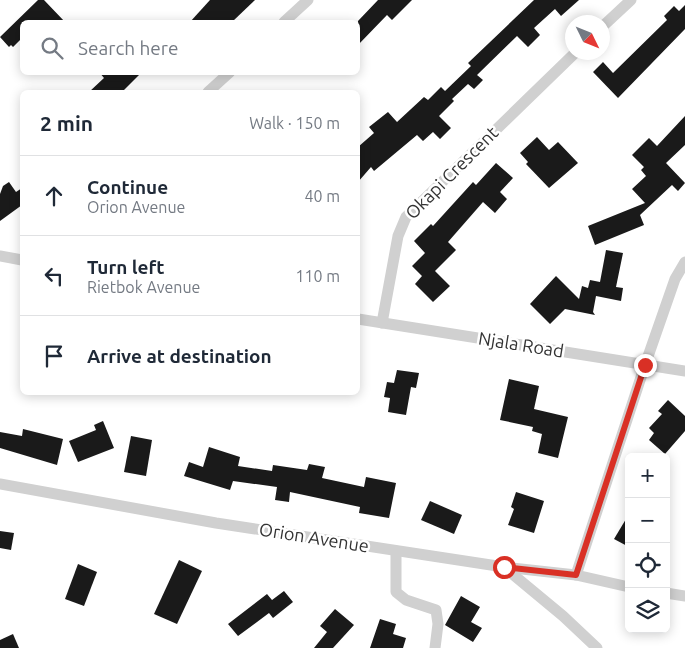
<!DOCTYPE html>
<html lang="en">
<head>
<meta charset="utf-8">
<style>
	:root { --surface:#fff; --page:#f2f2f3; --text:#1f2937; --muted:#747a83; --line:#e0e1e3 }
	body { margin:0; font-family:Ubuntu,sans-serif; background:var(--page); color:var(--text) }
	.controls { position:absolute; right:15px; bottom:15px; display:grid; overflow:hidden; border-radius:8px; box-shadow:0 2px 12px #0003 }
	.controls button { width:45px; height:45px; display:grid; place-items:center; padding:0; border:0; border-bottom:1px solid var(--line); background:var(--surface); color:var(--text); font:25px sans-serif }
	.compass { position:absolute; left:565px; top:15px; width:45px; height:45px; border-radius:50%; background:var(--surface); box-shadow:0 2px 12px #0003; rotate:133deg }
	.stop { position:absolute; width:15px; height:15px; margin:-11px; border:4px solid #d93025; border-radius:50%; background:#fff }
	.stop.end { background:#d93025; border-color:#fff; box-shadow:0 1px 5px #0008 }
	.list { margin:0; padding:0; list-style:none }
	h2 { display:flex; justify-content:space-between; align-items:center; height:65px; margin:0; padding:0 20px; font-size:21px }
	h2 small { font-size:16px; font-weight:400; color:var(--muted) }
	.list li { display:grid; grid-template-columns:32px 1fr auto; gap:15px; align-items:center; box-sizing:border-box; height:80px; padding:0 20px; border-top:1px solid var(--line) }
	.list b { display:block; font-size:19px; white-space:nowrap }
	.list p { margin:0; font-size:16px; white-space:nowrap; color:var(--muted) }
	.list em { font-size:16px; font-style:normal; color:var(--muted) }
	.icon { flex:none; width:28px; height:28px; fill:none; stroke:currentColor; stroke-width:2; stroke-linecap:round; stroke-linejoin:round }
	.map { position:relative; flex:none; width:685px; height:648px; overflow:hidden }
	.search { position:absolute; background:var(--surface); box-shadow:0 2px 12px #0003; left:20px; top:20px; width:340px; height:55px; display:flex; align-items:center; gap:12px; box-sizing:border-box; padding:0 18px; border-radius:8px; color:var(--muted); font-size:19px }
	.panel { position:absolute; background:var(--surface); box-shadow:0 2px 12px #0003; left:20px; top:90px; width:340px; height:305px; border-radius:8px }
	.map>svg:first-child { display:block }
	.building { fill:#1a1a1a }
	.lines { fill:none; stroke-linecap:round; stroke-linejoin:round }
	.minor { stroke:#d0d0d0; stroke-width:11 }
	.route { stroke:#d93025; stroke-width:6 }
	.labels { text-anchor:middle; stroke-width:5; stroke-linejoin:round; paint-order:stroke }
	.street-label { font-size:18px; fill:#333; stroke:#fff }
</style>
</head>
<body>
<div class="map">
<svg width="685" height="648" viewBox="0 0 685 648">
	<rect width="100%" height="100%" fill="#fff"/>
	<g class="building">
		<path d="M38,0H44L65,22H22V38L13,47L11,45L9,47L0,37Z"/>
		<path d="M210,0H255L232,22H190Z"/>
		<path d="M378,0H412L392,20L387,15L358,45V21Z"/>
		<path d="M534,0H579L561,16L555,9L534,28L540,35L528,47L517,36L477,75L483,80L474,89L468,84L452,99L454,101L439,116L451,128L440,139L433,132L423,141L417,135L374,171L371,167L358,182V147L374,133L369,127L388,112L397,122L424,97L428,100L441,87L445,91L471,66L468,63Z"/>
		<path d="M685,5V29L618,98L593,72L603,62L613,73L667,20L664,16L674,6L679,11Z"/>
		<path d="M99,72H142L122,92H89L104,78Z"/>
		<path d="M685,116V145L666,163L685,183L678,191L672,185L640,215L644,225L595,245L588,226L645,203L632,189L646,176L641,170L644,167L632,155L649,138L657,146Z"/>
		<path d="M537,137L549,150L558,142L578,163L549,188L526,164L528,162L520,153Z"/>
		<path d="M496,163L513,178L500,192L507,199L495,213L483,202L448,242L456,250L435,271L450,286L433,302L415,284L422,276L412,266L425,253L414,241L431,224L433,226L473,182L476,185Z"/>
		<path d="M9,182L16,192L22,188V205L0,221V194L3,186Z"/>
		<path d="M606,250L623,253L616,287L623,288L621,301L596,296L593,312L595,315L565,309L550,324L530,304L556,276L579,299L582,286L588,288L590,280L600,282Z"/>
		<path d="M397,370L419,373L416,388L411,387L406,415L388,412L390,398L384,397L387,382L394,383Z"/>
		<path d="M509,379L539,386L534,409L568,417L558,458L538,453L542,434L532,431L533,427L500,420Z"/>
		<path d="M668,400L685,416V431L665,454L649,440L654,433L649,428L662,414L658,411Z"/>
		<path d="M103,421L114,448L78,462L69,441L96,430L94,425Z"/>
		<path d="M23,429L63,439L57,465L0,448V432L22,436Z"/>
		<path d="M131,436L152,440L146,476L124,472Z"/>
		<path d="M209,447L240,457L238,466L272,471L273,465L307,470L309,464L325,467L322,478L364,487L366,477L396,483L389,518L359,513L360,507L290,492L289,502L275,500L277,487L233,481L230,490L184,476L189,462L203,467Z"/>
		<path d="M516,492L544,501L534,533L508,525L514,509L511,507Z"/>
		<path d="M430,501L462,515L454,534L421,520Z"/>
		<path d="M629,514V547L614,539Z"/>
		<path d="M0,531L14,533L11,550L0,548Z"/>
		<path d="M179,560L202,571L177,624L154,614Z"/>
		<path d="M78,564L97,572L84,606L65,599Z"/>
		<path d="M284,591L293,602L273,618L269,613L238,636L228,624L267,594L272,600Z"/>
		<path d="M461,596L480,607L471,622L482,628L473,642L445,625Z"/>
		<path d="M335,609L354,625L333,648H314L327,632L320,626Z"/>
		<path d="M380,619L396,624L393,634L406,638L403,648H370Z"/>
		<path d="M13,634L19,648H0V640Z"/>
	</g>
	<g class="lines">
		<g class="minor">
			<path d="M284,22L308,0"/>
			<path d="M602,27L631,0"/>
			<path d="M208,92L230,72"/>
			<path d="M0,256L22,260"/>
			<path d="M358,319L685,371"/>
			<path d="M382,323L398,236L406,217L576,52"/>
			<path d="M0,484L216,523L504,567L576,575L629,587"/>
			<path d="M396,551V592L406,600L436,610L438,624L435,648"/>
			<path d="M504,567L563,616L597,648"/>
			<path d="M576,575L645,365L675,279L685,262"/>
			<path d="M666,593L685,596"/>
		</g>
	</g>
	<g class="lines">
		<path class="route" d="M504,567L576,575L645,365"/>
	</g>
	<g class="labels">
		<g class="street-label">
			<text transform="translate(452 173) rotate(-45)" y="6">Okapi Crescent</text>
			<text transform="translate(521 345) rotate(9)" y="6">Njala Road</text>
			<text transform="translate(314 538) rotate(9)" y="6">Orion Avenue</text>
		</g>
	</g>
</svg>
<div class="controls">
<button>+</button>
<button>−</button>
<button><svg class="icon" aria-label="locate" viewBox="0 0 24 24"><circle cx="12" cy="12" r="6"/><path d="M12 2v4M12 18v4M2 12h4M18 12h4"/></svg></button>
<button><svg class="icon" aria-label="layers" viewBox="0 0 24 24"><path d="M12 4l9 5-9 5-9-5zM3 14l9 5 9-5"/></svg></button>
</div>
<svg class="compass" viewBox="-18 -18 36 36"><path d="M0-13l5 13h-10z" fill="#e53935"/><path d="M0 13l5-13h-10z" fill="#747a83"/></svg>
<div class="stop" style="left:504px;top:567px"></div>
<div class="stop end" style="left:645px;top:365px"></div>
<div class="search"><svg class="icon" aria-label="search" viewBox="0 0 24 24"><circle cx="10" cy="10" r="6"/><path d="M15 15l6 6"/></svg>Search here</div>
<section class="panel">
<h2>2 min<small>Walk · 150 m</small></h2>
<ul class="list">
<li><svg class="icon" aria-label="ahead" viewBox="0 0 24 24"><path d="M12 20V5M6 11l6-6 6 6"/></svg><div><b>Continue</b><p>Orion Avenue</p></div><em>40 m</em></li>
<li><svg class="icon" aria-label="left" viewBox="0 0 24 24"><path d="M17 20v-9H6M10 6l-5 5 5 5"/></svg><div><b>Turn left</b><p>Rietbok Avenue</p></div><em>110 m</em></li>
<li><svg class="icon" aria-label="arrive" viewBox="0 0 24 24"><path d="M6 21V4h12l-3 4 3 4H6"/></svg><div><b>Arrive at destination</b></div></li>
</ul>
</section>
</div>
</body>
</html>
